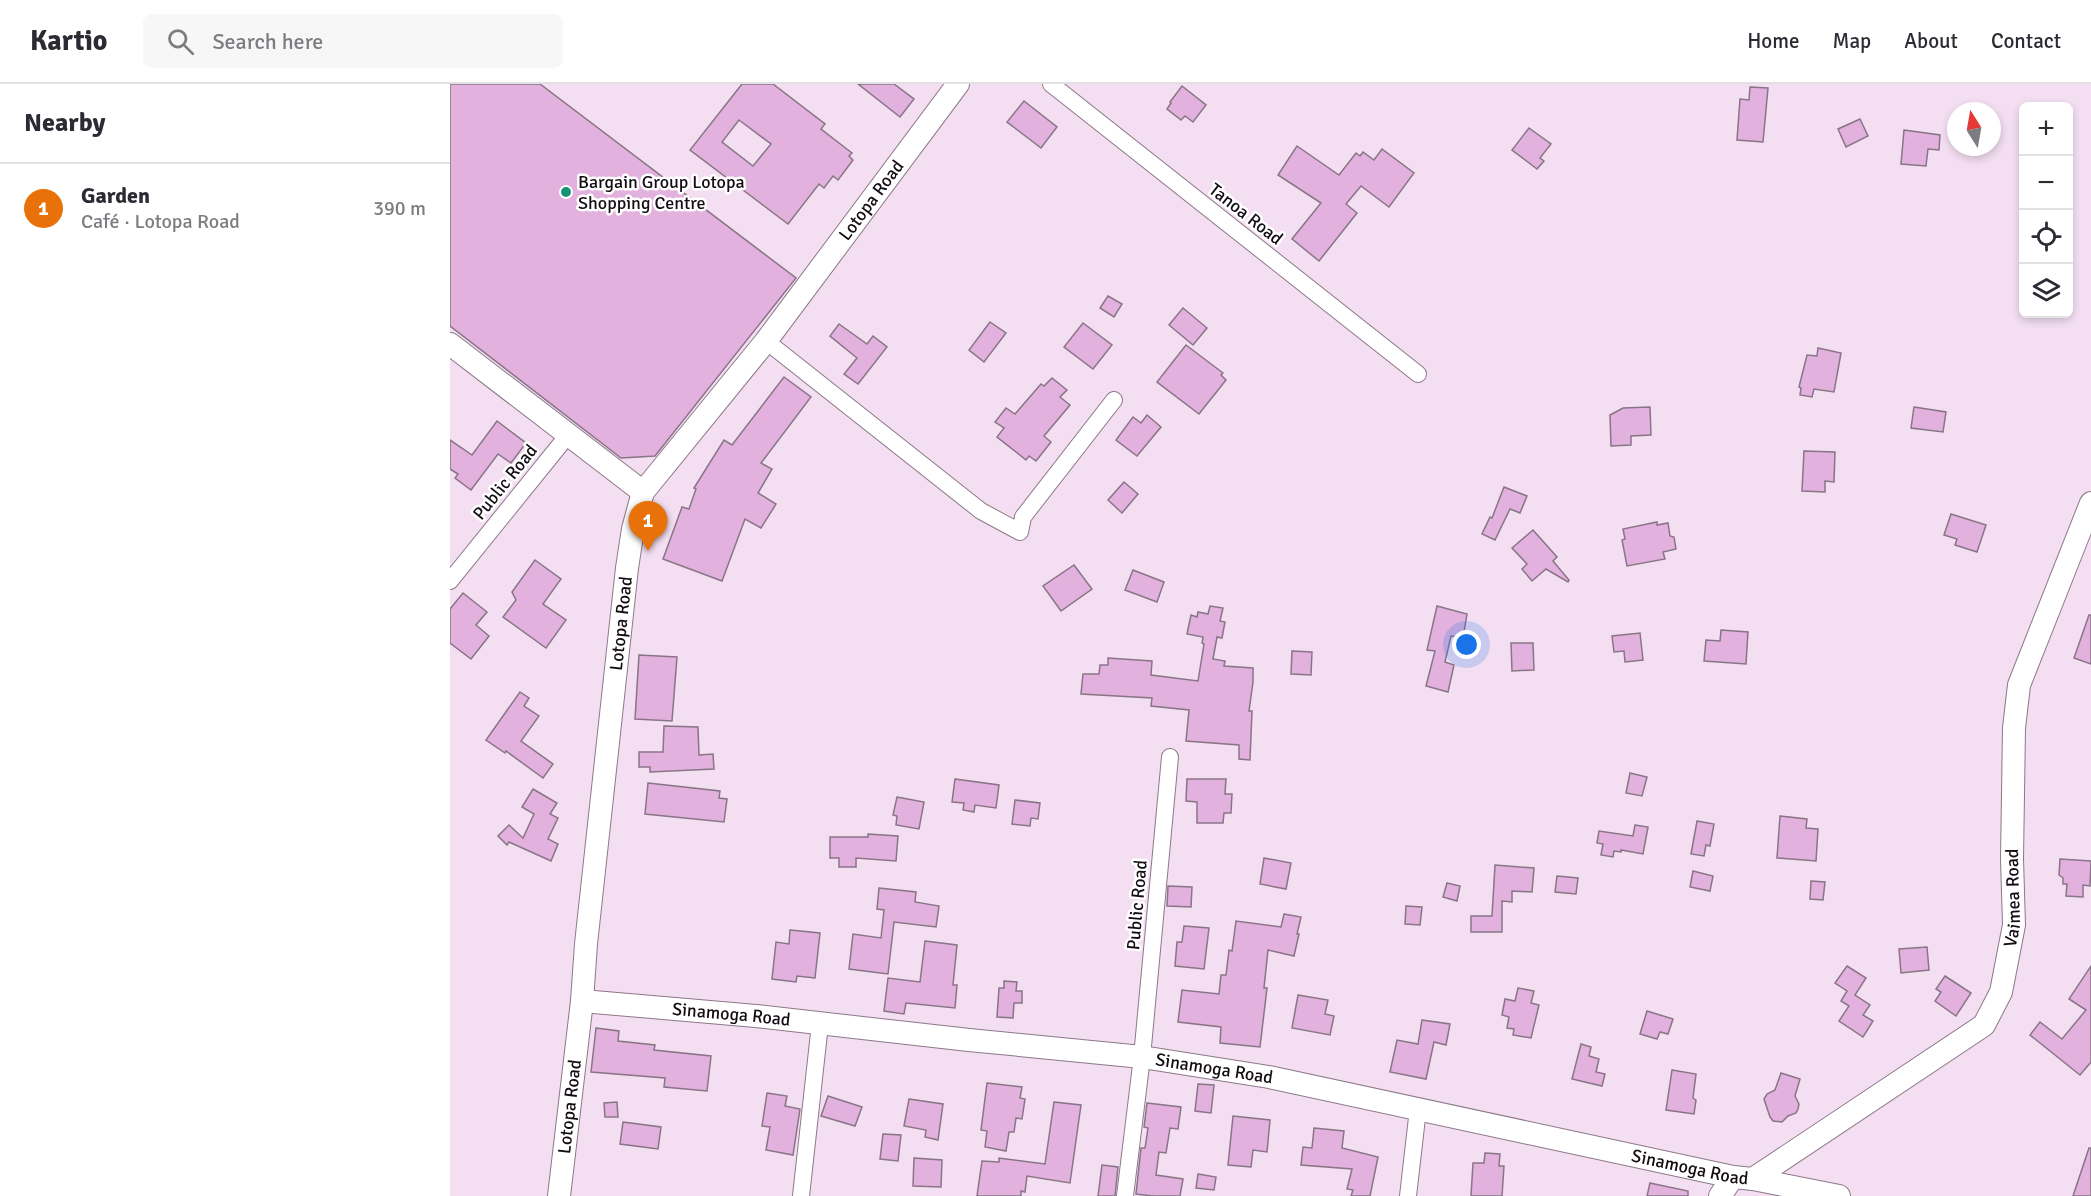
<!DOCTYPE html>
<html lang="en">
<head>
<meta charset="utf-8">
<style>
	:root { --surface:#fff; --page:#f7f7f7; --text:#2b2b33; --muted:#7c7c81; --line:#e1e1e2; --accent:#7c3aed }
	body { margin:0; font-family:Signika,sans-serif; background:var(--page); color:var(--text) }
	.controls { position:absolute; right:18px; top:18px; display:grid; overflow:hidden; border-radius:9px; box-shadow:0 3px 9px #0003 }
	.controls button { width:54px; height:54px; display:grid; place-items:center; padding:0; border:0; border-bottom:2px solid var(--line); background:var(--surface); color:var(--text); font:30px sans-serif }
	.compass { position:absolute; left:1497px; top:18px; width:54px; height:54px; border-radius:50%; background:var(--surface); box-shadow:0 3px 9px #0003; rotate:349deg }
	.you { position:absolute; left:1017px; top:561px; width:21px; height:21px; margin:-15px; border:4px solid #fff; border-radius:50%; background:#1a73e8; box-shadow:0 0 0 9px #1a73e833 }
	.badge { display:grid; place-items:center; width:39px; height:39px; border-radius:50%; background:var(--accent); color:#fff; font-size:20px; font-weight:700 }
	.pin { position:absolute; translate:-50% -50px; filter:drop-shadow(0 2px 3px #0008) }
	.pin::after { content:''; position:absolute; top:32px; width:21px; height:18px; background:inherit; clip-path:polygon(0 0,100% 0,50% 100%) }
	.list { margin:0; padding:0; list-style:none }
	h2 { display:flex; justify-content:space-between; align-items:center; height:78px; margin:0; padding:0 24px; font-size:26px }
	h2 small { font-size:20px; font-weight:400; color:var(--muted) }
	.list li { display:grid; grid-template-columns:39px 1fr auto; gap:18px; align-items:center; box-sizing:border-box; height:90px; padding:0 24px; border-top:2px solid var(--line) }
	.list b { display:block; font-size:22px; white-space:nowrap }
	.list p { margin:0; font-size:20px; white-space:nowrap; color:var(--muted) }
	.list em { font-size:20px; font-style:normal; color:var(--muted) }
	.icon { flex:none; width:33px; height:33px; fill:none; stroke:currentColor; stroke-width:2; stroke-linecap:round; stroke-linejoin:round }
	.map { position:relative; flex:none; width:1641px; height:1112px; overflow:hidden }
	header { display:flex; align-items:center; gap:36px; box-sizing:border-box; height:84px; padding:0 30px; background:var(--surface); border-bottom:2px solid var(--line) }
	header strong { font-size:28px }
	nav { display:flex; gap:33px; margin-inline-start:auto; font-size:21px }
	.search { width:420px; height:54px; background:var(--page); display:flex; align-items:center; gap:15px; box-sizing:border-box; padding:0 21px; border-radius:9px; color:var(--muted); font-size:22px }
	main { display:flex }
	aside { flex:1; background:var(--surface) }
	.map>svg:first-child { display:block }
	.building { fill:#e2b1dd; stroke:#887586; stroke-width:1.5; fill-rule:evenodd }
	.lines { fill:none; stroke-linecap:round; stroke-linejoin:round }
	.street-casing { stroke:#8c7889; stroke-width:18 }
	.secondary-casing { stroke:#8c7889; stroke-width:24 }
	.street { stroke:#fff; stroke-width:16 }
	.secondary { stroke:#fff; stroke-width:22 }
	.poi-dot { fill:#159278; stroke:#fff; stroke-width:2 }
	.labels { text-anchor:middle; stroke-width:5; stroke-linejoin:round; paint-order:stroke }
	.poi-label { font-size:18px; fill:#130c12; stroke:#fff; text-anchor:start }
	.street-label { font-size:18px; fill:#130c12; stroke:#fff }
</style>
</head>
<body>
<header>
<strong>Kartio</strong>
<div class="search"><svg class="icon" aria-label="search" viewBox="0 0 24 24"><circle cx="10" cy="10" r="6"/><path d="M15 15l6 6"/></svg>Search here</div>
<nav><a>Home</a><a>Map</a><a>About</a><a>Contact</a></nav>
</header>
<main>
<aside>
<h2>Nearby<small></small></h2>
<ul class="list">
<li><span class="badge" style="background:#e8710a">1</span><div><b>Garden</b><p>Café · Lotopa Road</p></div><em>390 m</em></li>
</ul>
</aside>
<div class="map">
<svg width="1641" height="1112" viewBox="0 0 1641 1112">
	<rect width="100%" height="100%" fill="#f4dff2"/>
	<g class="building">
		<path d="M0,0H90L346,194L205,372L171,374L0,242Z"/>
		<path d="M292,0H323L375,40L371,45L402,69L399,72L403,76L388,96L383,92L374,104L369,100L338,140L240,66ZM289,36L321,60L303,82L272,58Z"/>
		<path d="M408,0H444L464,15L450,33Z"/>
		<path d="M732,2L756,21L743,38L735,32L731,36L717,25L721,19L720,18Z"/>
		<path d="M1300,3L1318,4L1313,58L1287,56L1290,15L1299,16Z"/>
		<path d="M574,17L607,43L591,64L557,38Z"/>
		<path d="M1410,35L1418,52L1396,63L1388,45Z"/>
		<path d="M1079,44L1101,60L1090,74L1094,77L1087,85L1062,66Z"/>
		<path d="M1454,46L1490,51L1489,66L1478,65L1476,82L1451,80Z"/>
		<path d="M847,62L889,91L906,69L910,72L913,68L924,76L932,65L964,89L939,123L911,102L896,120L907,129L869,177L842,155L871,119L828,91Z"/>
		<path d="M658,212L672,220L664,233L650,224Z"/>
		<path d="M733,224L757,244L743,261L719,241Z"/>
		<path d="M540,238L556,249L534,278L519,266Z"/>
		<path d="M633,239L662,261L643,285L614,263Z"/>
		<path d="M389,240L417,260L423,252L437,263L408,300L394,290L407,274L380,252Z"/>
		<path d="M736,261L773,289L771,291L776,296L749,330L707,298Z"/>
		<path d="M1368,264L1391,269L1384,308L1364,305L1362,313L1350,311L1351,304L1349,303L1357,271L1367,272Z"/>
		<path d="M334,293L361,313L311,379L322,385L308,409L326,420L311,444L295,435L272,497L213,475L232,423L239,425L246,405L244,404L274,356L282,361Z"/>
		<path d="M602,294L617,306L610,313L620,321L594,352L601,358L586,377L579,372L576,376L547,353L554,344L545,338L556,324L565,330L591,300L594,302Z"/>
		<path d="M1200,323L1201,351L1181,352V361L1161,362L1160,331L1173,324Z"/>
		<path d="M1464,323L1496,328L1493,348L1461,344Z"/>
		<path d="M697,331L711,343L687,372L666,356L683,333L691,339Z"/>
		<path d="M47,337L76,359L61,379L48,370L21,406L5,394L8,390L0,385V356L22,371Z"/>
		<path d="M1354,367L1385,368L1384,398L1375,397V408L1352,407Z"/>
		<path d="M674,398L688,410L672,429L658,416Z"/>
		<path d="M1054,403L1077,412L1070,429L1060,425L1045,456L1032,450L1040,433L1042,434Z"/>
		<path d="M1501,430L1536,441L1527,468L1505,461L1507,455L1494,451Z"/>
		<path d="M1207,438V441L1218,439L1220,452L1224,453L1226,465L1213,468L1215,475L1177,482L1172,456L1175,455L1173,445Z"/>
		<path d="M1083,446L1107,473L1103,477L1119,496L1118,498L1096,485L1082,497L1072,485L1077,480L1062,464Z"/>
		<path d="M85,476L111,495L93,520L116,536L96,564L53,533L66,516L62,508Z"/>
		<path d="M624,481L642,505L611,527L593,502Z"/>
		<path d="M683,486L714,498L707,518L675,506Z"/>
		<path d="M13,509L37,528L26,541L39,552L21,575L0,559V525Z"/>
		<path d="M760,522L773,524L770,537L775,538L772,554L767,553L763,575L775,577L774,582L803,584V598L799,627H802L800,676L789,675V661L736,657L739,626L701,622L702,614L631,610L633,590H649L650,581H658V574L702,577L701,591L748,597L754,560L752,559L753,553L737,550L741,531L747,533L748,528L758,530Z"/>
		<path d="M987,522L1017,530L1013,554L1001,552L995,578L1004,581L998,608L976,602L985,567L977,566Z"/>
		<path d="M1639,531H1641V580L1624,574Z"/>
		<path d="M1271,546L1298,548L1296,580L1254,577L1256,556L1270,557Z"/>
		<path d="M1190,549L1193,576L1175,578L1174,567L1164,568L1162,552Z"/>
		<path d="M1061,559H1083L1084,586L1062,587Z"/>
		<path d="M842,567L862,568L861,591L841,590Z"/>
		<path d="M189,571L227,573L222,637L185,635Z"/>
		<path d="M70,608L79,614L74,622L89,632L71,657L103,680L93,694L56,667L55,669L36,656Z"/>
		<path d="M214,642L248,643L249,671L263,670L264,685L200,688V683H189V668H213Z"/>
		<path d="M1180,689L1197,693L1192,712L1176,709Z"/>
		<path d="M505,695L549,701L546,724L525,721L524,728L513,726L514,719L502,718Z"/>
		<path d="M737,695H776L775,710H782L781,729H774L773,739H747V718L736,717Z"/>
		<path d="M198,699L270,707L269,714L277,715L274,738L195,730Z"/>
		<path d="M83,705L107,719L100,730L108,734L98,755L108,760L101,777L59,758L57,761L48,752L59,741L73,754L84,730L72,723Z"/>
		<path d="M447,713L474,718L469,745L446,741L447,732L443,731Z"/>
		<path d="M565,716L590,719L588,735L581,734L580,742L562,740Z"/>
		<path d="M1330,732L1357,735L1356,744L1368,745L1366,777L1327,774Z"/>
		<path d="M1247,737L1264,740L1260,762L1256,761L1254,772L1241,770Z"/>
		<path d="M1185,741L1198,743L1193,770L1171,766V768L1164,767L1163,773L1151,771L1153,760L1147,759L1149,747L1183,752Z"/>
		<path d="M418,750L448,752L446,777L406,774V783H389V774H380V753H418Z"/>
		<path d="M814,774L841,779L836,805L810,800Z"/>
		<path d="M1610,775L1641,777L1640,802L1633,801V813L1616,812L1617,800H1613V794L1609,791Z"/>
		<path d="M1045,781L1084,784L1082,808L1062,807V818L1052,817V848H1021V832H1042Z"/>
		<path d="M1243,787L1263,792L1260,807L1240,803Z"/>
		<path d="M1107,792L1128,794L1126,810L1105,808Z"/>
		<path d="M1361,797L1375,798L1373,816L1360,815Z"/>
		<path d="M997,799L1010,802L1007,817L993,813Z"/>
		<path d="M718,802L742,803L741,823L717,822Z"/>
		<path d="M429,804L466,808L465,818L489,822L486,843L444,838L438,890L399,885L403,850L431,854L434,826L427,825Z"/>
		<path d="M956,822L972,823L970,841L955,840Z"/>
		<path d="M834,830L851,833L847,850H849L844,872L818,866L814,904H817L810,963L770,959L771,943L728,938L732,906L769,910L771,891H776L779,866L782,867L786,837L831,843Z"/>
		<path d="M734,842L759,844L754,885L725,882L727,858H732Z"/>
		<path d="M340,846L370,849L365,894L347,892L346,898L322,895L326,858L339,860Z"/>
		<path d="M475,857L507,861L503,901H507L505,924L456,919L454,930L434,927L438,894L470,898Z"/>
		<path d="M1477,863L1479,886L1451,889L1449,865Z"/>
		<path d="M1397,882L1416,894L1405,911L1420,921L1413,931L1423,937L1413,953L1389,937L1399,922L1391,917L1397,907L1385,899Z"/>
		<path d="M1641,882V978L1630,991L1580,951L1590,938L1612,955L1636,926L1619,915Z"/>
		<path d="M1495,892L1521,909L1506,932L1485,917L1491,908L1486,905Z"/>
		<path d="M554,897L567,898L566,907H572V919H564L563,934L547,933L549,904H554Z"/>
		<path d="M1068,904L1084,907L1081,919L1089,921L1081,954L1063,951L1064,945L1057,944L1059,933L1052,931L1055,915L1065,917Z"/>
		<path d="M848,911L878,916L875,930L884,932L880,951L842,944Z"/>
		<path d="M1197,927L1223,935L1218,950L1210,948L1207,955L1190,950Z"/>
		<path d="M972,936L1000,940L996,961L984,958L976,995L940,988L947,956L968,960Z"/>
		<path d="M146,944L169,947L168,957L205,961L204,966L261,972L257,1007L214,1003L215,994L141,988Z"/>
		<path d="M1131,960L1141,963L1139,972L1149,975L1146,988L1155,990L1152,1002L1122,995Z"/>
		<path d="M1222,986L1246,990L1243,1014L1246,1016L1244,1030L1216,1026Z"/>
		<path d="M1331,989L1350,995L1345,1012L1349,1020L1348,1025L1346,1029L1338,1032L1332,1038L1323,1037L1320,1033L1314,1015L1317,1010L1325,1006Z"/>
		<path d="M537,999L572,1003L570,1014L575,1015L572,1035L566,1034L564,1048H559L556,1067L535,1063L537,1047L531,1046Z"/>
		<path d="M748,1000L764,1001L761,1029L745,1027Z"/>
		<path d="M317,1009L337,1012L335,1022L350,1025L343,1071L316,1066L320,1043L312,1042Z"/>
		<path d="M378,1012L412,1023L405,1042L371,1032Z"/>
		<path d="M459,1015L493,1020L488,1056L475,1053L476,1046L454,1042Z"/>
		<path d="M167,1018L168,1033H155L154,1019Z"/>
		<path d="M604,1018L631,1021L620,1099L577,1092L575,1108L571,1107V1112H527L532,1077L549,1078V1074L595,1080Z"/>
		<path d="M697,1019L731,1023L728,1045L720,1044L716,1069L709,1068L706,1091L733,1095L730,1112H703L686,1110L691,1064H695L698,1044L694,1043Z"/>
		<path d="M783,1032L820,1036L817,1068L803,1066L801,1083L778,1081Z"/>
		<path d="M173,1038L211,1043L208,1065L170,1060Z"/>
		<path d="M864,1044L894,1047L892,1064L928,1073L920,1112H901L903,1106L897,1105L902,1085L851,1081L853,1063L862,1064Z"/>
		<path d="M433,1050L451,1051L448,1077L430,1075Z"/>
		<path d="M1639,1064H1641V1112H1623Z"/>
		<path d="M1035,1069L1050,1070L1049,1082H1054L1052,1112H1021L1023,1079H1034Z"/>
		<path d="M464,1074L492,1076L491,1103L463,1102Z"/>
		<path d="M652,1081L668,1083L665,1112H648Z"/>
		<path d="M748,1090L766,1093L764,1106L746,1104Z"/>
		<path d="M1200,1099L1238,1107V1112H1197Z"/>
	</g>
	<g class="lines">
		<defs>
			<g id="street">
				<path d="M601,0L968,290"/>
				<path d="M316,257L531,427L570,448L573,433L664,316"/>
				<path d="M0,497L118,351"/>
				<path d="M351,1112L370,940"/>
				<path d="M675,1112L692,973L720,673"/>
				<path d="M958,1112L968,1025"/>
			</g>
			<g id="secondary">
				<path d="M0,260L193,408"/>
				<path id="s1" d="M132,917L306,932L519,956L692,973L819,993L1283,1093L1303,1095L1389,1112"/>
				<path id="s2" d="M1303,1095L1534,941L1551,908L1564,841L1562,775L1564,644L1569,601L1641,419"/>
				<path id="s3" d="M109,1112L132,917L136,860L177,484L183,445L193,408L316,257L508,0"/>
				<path d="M1270,1112L1283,1093"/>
			</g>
		</defs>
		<use href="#street" class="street-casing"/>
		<use href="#secondary" class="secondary-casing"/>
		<use href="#street" class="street"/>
		<use href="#secondary" class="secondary"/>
	</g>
	<circle class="poi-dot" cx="116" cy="108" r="6"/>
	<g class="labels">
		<g class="poi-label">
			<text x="128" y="104">Bargain Group Lotopa<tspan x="128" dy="21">Shopping Centre</tspan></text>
		</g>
		<g class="street-label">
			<text dy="6" stroke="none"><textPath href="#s3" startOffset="1080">Lotopa Road</textPath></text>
			<text transform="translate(796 130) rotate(38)" y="6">Tanoa Road</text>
			<text transform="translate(55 398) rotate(-51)" y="6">Public Road</text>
			<text dy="6" stroke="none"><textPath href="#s3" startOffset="576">Lotopa Road</textPath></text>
			<text dy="6" stroke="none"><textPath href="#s2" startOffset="410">Vaimea Road</textPath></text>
			<text transform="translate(687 821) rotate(-85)" y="6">Public Road</text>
			<text dy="6" stroke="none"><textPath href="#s1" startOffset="150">Sinamoga Road</textPath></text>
			<text dy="6" stroke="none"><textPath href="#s1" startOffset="636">Sinamoga Road</textPath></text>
			<text dy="6" stroke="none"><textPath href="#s3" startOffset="90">Lotopa Road</textPath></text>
			<text dy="6" stroke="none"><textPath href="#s1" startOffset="1122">Sinamoga Road</textPath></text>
		</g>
	</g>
</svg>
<div class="controls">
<button>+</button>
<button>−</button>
<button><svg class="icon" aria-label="locate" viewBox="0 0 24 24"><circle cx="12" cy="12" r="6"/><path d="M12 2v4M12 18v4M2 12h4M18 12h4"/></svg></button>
<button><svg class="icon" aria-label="layers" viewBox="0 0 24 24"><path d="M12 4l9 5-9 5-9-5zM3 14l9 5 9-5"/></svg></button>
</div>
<svg class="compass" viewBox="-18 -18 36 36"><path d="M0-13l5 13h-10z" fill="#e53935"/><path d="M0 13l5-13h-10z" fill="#7c7c81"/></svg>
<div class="you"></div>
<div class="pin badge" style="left:198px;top:467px;background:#e8710a">1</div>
</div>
</main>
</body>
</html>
